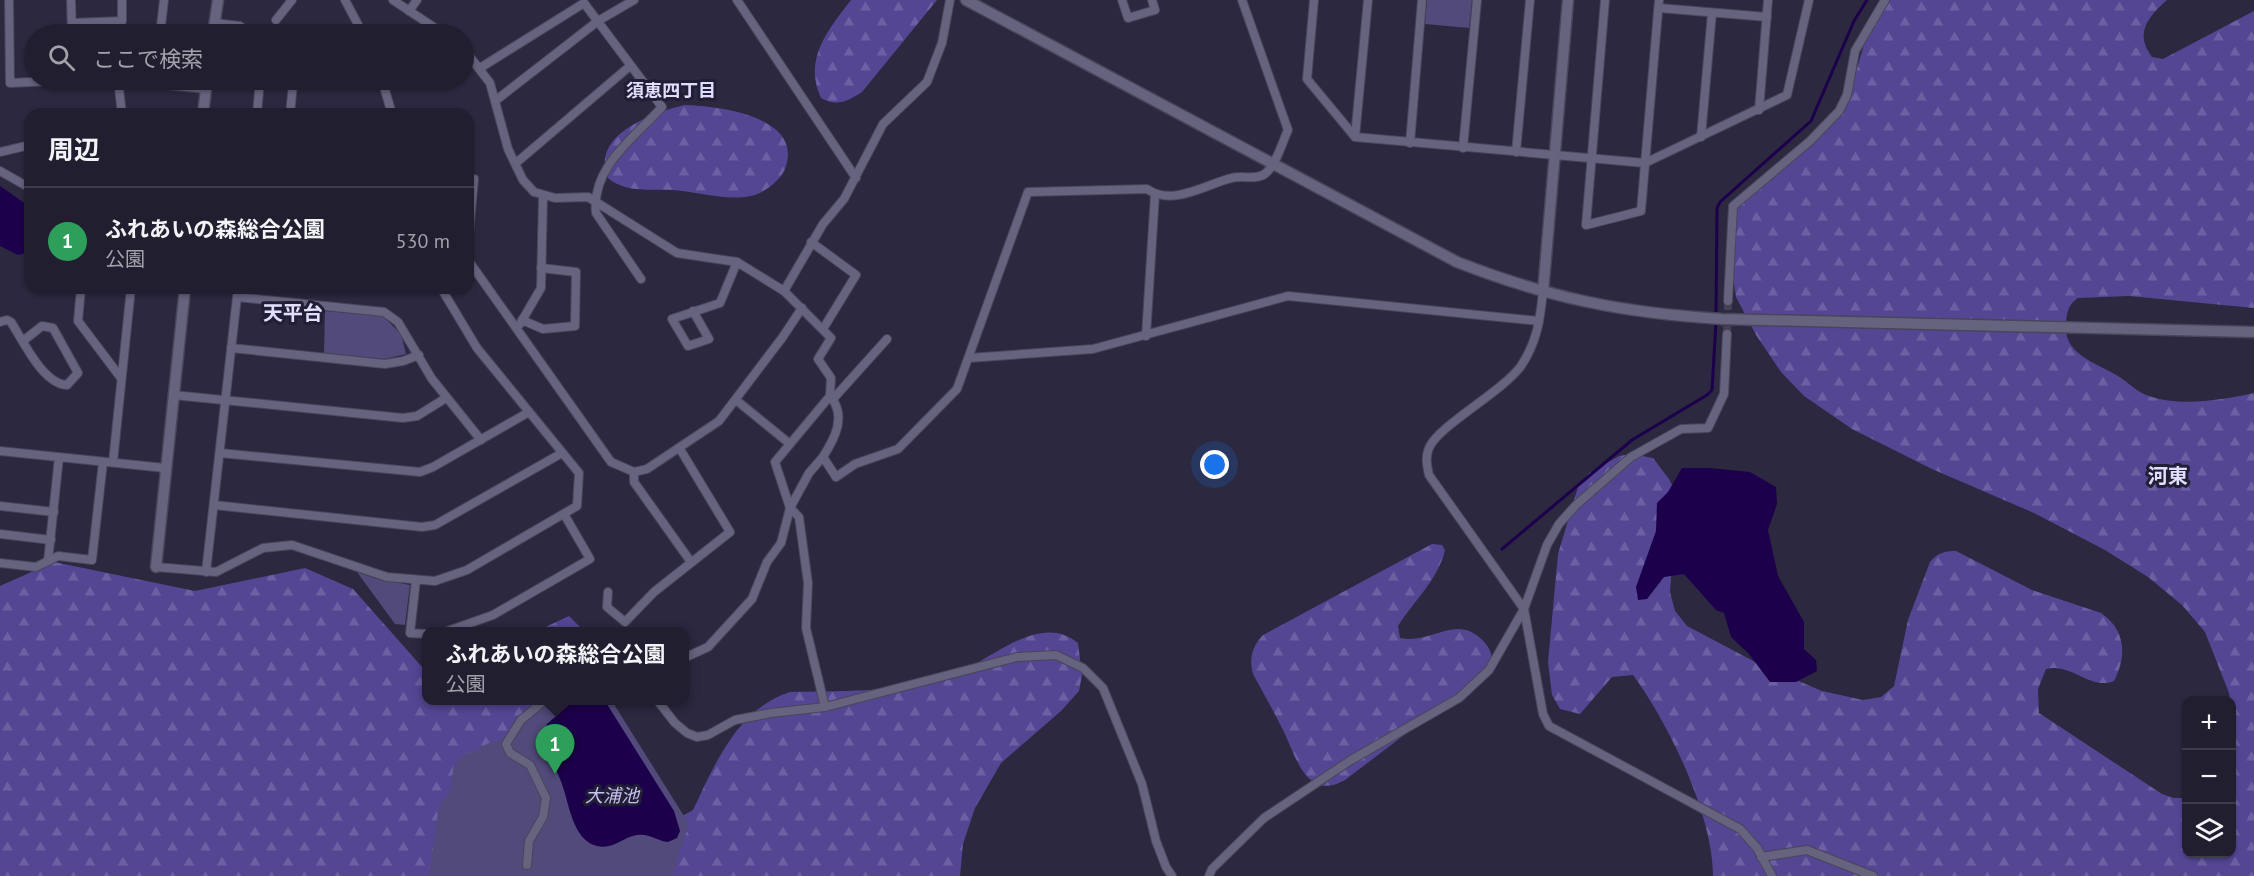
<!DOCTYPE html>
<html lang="ja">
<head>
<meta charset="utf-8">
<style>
	:root { --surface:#201e2f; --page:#2d2b3b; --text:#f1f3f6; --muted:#a2a2aa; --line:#3d3c4b; --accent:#8c9099 }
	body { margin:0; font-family:"PT Sans","Noto Sans JP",sans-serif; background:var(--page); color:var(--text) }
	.controls { position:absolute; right:18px; bottom:18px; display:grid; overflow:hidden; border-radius:12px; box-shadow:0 2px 4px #0004 }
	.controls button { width:54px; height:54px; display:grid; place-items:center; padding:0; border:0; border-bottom:2px solid var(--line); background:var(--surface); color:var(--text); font:30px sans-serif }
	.you { position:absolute; left:1215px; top:465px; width:21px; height:21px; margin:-15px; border:4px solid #fff; border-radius:50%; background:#1a73e8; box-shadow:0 0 0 9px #1a73e833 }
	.badge { display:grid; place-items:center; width:39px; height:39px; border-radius:50%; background:var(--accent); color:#fff; font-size:20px; font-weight:700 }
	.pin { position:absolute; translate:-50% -50px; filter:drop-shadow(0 2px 3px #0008) }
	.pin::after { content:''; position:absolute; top:32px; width:21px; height:18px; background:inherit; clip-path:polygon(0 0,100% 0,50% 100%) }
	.popup { position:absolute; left:422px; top:627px; width:267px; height:78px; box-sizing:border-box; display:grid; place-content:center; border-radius:12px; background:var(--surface); filter:drop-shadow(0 2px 4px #0005); font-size:20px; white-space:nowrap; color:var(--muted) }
	.popup b { font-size:22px; color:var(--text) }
	.popup::after { content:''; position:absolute; left:50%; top:100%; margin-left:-12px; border:12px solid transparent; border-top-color:var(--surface) }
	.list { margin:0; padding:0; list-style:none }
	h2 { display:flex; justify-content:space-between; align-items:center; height:78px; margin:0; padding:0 24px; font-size:26px }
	h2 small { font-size:20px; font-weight:400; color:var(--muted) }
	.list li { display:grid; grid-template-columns:39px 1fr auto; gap:18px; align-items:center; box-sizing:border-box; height:108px; padding:0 24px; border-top:2px solid var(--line) }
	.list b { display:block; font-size:22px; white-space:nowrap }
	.list p { margin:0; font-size:20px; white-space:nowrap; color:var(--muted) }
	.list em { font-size:20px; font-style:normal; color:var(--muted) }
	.icon { flex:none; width:33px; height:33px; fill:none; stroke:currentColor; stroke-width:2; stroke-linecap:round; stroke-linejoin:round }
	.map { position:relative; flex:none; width:2254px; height:876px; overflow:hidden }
	.search { position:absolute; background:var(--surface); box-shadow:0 2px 4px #0004; left:24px; top:24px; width:450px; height:66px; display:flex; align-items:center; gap:15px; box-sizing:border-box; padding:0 21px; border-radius:33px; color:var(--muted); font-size:22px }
	.panel { position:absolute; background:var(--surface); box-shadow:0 2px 4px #0004; left:24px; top:108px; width:450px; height:186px; border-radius:18px }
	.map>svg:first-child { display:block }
	.forest { fill:url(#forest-firs) }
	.park { fill:#514a7a }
	.water { fill:#1c004b }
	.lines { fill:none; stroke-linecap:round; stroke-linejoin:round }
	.stream { stroke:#1c004b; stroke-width:3 }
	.minor-tunnel { stroke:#444157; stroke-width:8; stroke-dasharray:8 4; stroke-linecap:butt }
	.minor-casing { stroke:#49455a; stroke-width:10 }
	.tertiary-casing { stroke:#49455a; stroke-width:13 }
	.minor { stroke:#66637e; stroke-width:8 }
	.tertiary { stroke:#66637e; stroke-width:10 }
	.labels { text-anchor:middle; stroke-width:6; stroke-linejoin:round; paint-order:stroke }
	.neighbourhood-label { font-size:18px; font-weight:bold; fill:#e0defd; stroke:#211e35 }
	.water-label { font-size:18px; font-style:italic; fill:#c7c3ef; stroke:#211e35 }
	.quarter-label { font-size:20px; font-weight:bold; fill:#e0defd; stroke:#211e35 }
</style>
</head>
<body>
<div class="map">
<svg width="2254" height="876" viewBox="0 0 2254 876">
	<defs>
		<pattern id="forest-firs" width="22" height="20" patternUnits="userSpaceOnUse" patternTransform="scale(1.5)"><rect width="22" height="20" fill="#554694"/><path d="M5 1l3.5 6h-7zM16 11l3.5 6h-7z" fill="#6c60a3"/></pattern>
	</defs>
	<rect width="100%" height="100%" fill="#2b283f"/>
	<g class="forest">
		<path d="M851,0H937L862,92C848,101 837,107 821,98C803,59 828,30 851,0Z"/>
		<path d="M1887,0H2167C2148,17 2134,33 2152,57L2163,59L2254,11V308L2129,296L2078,298C2069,304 2067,311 2066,322C2062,354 2095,362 2118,376C2128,382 2138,393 2149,396C2182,407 2221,400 2254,393V876H1713C1713,815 1669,724 1633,675L1612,677L1580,714L1560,709L1552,695L1548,662L1558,554L1578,487L1589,473L1619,456L1632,454L1653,458L1669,479L1677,495L1670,592L1675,611L1687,626L1759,664L1822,691L1863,700L1881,697L1894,686L1908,620L1930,562C1937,553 1945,551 1956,551L2032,590L2101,613C2126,630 2127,656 2114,681C2091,691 2071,662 2046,669L2038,689L2039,713L2162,794L2174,798H2186V854H2232V755L2235,725L2229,693L2205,632L2182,605L2148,577L2105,550L2034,513L1932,469L1852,429L1804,396L1781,372L1756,335L1736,297L1733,277L1736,206L1793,157L1849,95L1868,31Z"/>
		<path d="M684,105C718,106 805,116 785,169C780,181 763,194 750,196C728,201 697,192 673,190C652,189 625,193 608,178C590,134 654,113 684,105Z"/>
		<path d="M1432,544L1442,545L1445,550C1438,580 1413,602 1398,626L1400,638C1433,645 1457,611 1485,643C1492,651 1493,659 1491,669L1345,780C1306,802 1296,756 1283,730C1274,712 1264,694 1254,676C1248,661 1252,646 1263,635Z"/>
		<path d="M54,562L195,591L305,568L353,589L423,668H426V700L598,701L664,817L684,815L693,810C715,764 737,709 790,692C840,691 892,692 941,680C982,670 1036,608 1078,643L1082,675L1079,691L1061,711L1001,763L975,808L963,844L960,876H0V586Z"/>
		<path d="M569,616L584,631H537Z"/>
	</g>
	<g class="park">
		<path d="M1427,0H1472L1469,28L1425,24Z"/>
		<path d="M325,311L383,316L401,334L406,354L385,359L324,353Z"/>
		<path d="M357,572L374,578L410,585L405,625L395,624Z"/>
		<path d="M541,701H612L689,824L672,876H429L439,806L451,790L453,769L459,758L489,743L503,739L518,719Z"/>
	</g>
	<g class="water">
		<path d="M0,186L30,207V252L18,255L0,246Z"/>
		<path d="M1682,468H1709L1750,472L1776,487L1777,504L1768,530L1778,576L1804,622V649L1816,660L1817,671L1796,682H1770L1749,654L1731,637L1724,613L1716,610L1684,574L1664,577L1647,599L1638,600L1636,587L1656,531L1657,503L1668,492Z"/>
		<path d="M573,701H605L674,811L680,831L677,838L668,842C657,841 649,833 637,835C623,837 613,850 597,846C571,840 569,799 560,779C555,766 547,753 541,741L547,724Z"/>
	</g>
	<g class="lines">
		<g class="stream">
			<path d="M1716,316L1717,208L1720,202L1811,121L1854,21L1867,0"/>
			<path d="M1502,549L1632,440L1707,395L1712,390L1716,322"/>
		</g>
		<path class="minor-tunnel" d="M1727,334L1728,301"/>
		<defs>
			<g id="minor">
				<path d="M9,0L10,83L73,80"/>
				<path d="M71,0L72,34"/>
				<path d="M345,0L363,34"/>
				<path d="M393,0L444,34"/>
				<path d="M737,0L856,178"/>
				<path d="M1122,0L1128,18L1155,10L1152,0"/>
				<path d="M1314,0L1307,79L1355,137L1645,163L1787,95L1809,0"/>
				<path d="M1605,0L1586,225L1641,211L1659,0"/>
				<path d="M1659,8L1767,17"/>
				<path d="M409,11L417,0"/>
				<path d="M276,20L292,0"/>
				<path d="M72,23L122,21V0"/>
				<path d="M214,23L240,26L248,34"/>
				<path d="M160,34L164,0"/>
				<path d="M464,49L490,83L508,149L523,180L534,192L555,198L588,197L677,253L737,262L784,291L831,338L818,359L831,378L830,396L775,462L790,508L799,517L808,583L806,628L825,707"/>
				<path d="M480,68L584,3L662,107C634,138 591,167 596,213L641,279"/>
				<path d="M118,80L122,114"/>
				<path d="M156,80V84L206,89"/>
				<path d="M382,80L392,114"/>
				<path d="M73,81L116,80"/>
				<path d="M495,101L598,21L634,0"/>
				<path d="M1759,110L1768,0"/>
				<path d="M257,114L260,80"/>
				<path d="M290,114L293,84L290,80"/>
				<path d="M1355,137L1368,0"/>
				<path d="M1701,137L1712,13"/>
				<path d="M1410,143L1422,0"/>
				<path d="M1463,148L1477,0"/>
				<path d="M0,152L30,145"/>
				<path d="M1516,152L1530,0"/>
				<path d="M516,163L630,66"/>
				<path d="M0,171L30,188"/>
				<path d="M468,178L474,179L468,245"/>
				<path d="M811,242L856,275L823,329"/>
				<path d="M468,260L611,462L634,472L647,469L719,421L782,338L802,308"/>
				<path d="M81,288L78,321L121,378"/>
				<path d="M784,291L823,224L844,199L883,124L927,82L942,43L950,0"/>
				<path d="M1543,292C1540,320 1537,342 1521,366C1502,392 1438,426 1429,448C1425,457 1427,466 1429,475L1524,609L1543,714L1549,726L1740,829L1757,848L1772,876"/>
				<path d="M237,297L384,312L398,322L432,379L481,440"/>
				<path d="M1728,301L1733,206L1810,141L1839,111L1847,95L1855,51L1885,0"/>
				<path d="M693,311L709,339L688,346L672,319L720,303L737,262"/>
				<path d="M522,320L543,329L575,326L576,272L541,268"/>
				<path d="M0,322L7,320L11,322C23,341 43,384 67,385L78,373L53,328L42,326L23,341"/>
				<path d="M520,324L541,288L543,197"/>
				<path d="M1146,336L1155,194"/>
				<path d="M231,348L385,364L403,361L419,355"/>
				<path d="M969,358L1093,349L1288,296L1539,321"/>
				<path d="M173,395L403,418L417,416L446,398"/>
				<path d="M833,399L887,339"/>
				<path d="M736,400L790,444"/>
				<path d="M0,451L165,468"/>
				<path d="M220,453L420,472L433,467L529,412"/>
				<path d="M823,457C835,438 847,416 830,396"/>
				<path d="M113,462L131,288"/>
				<path d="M634,472V482L691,562"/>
				<path d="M214,505L422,527L435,525L562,453"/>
				<path d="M0,506L54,512"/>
				<path d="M0,534L51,540"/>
				<path d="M48,561L59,457"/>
				<path d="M0,563L36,567L58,556L92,560L103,462"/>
				<path d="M156,567L216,572L263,548L292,545L387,577L435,581L467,570L577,506L579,473L477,348L441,288"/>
				<path d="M206,572L238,288"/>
				<path d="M416,580L410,633L426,634"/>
				<path d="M608,592L607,607L625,622L654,592L730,532L680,449"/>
				<path d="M445,632L493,615L590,559L564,514"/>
				<path d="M684,658L708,647L752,599L767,562L781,543L790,508L809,473L823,457L836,477L855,464L898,449L957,389L1028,192L1147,189C1173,207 1206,184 1232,178C1243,175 1259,181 1267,172C1277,162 1282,143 1288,130L1242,0"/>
				<path d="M657,700L675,723L687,733L697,737L708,735L735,720L771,713L825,707L1017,657L1056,655L1083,668L1103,688L1142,784L1156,841L1166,867L1172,876"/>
				<path d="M1761,857L1807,850L1873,876"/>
				<path d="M527,865L529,841L543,817L546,798L530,765L510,753L506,744L521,720L545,700"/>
				<path d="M1209,876L1212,869L1264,818L1351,760L1459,698L1489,670L1524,609L1547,545L1559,524L1576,505L1631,457L1681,429L1708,428L1724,394L1727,334"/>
			</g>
			<g id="tertiary">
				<path d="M966,0L1457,262C1549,298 1623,313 1722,319L2254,332"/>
				<path d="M213,34L218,0"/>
				<path d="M203,114L207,80"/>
				<path d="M1543,292L1568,0"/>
				<path d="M156,567L185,288"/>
			</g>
		</defs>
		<use href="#minor" class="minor-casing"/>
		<use href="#tertiary" class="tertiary-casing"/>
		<use href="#minor" class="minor"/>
		<use href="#tertiary" class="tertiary"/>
	</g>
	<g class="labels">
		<g class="neighbourhood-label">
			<text x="671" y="97">須恵四丁目</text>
		</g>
		<g class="water-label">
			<text x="612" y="802">大浦池</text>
		</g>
		<g class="quarter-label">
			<text x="293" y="320">天平台</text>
			<text x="2168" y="483">河東</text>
		</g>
	</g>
</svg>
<div class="controls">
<button>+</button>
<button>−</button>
<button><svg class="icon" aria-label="layers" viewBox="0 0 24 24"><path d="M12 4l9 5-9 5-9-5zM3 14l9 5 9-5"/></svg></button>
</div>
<div class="you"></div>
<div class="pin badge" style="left:555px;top:774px;background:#2e9e5b">1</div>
<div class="popup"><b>ふれあいの森総合公園</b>公園</div>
<div class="search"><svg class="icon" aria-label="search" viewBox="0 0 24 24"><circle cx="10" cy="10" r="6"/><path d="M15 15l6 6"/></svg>ここで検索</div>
<section class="panel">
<h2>周辺<small></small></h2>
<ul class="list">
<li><span class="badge" style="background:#2e9e5b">1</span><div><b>ふれあいの森総合公園</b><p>公園</p></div><em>530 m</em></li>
</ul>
</section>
</div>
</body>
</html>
